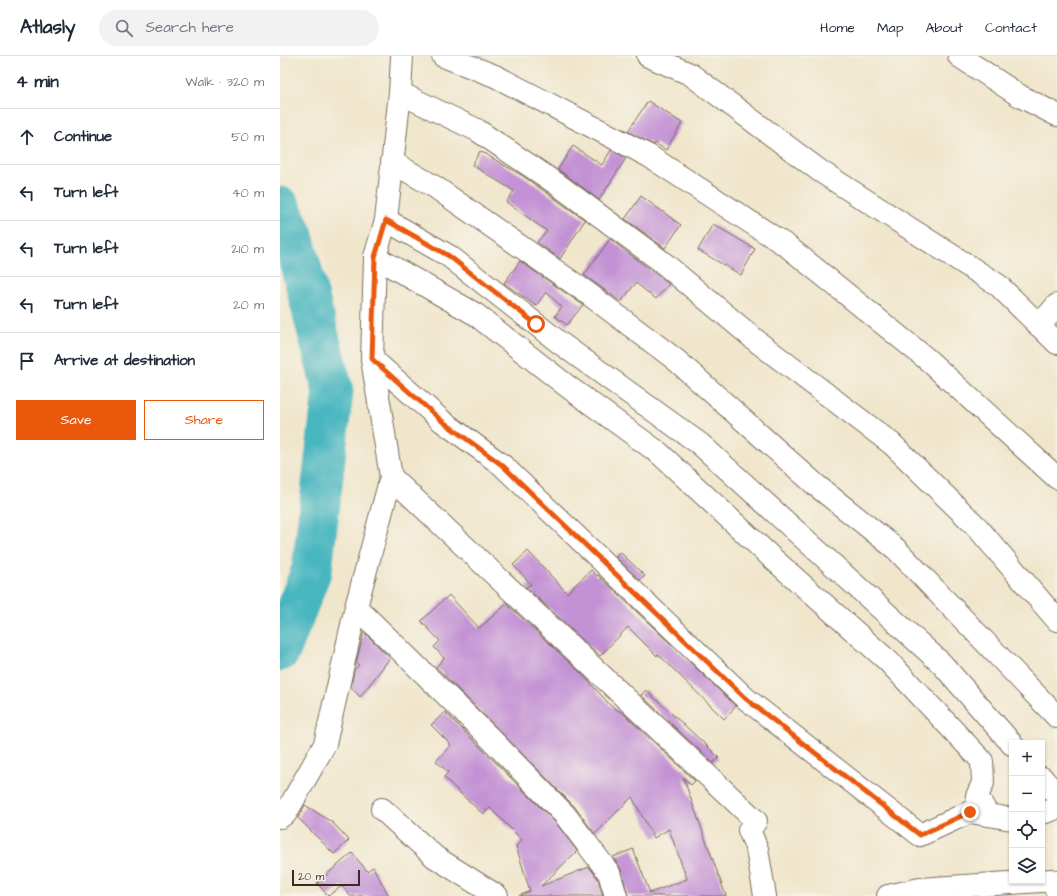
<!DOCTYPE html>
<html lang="en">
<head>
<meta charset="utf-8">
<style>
	:root { --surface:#fff; --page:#f2f2f3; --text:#1f2937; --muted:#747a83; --line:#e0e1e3; --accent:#ea580c }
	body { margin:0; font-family:"Architects Daughter",sans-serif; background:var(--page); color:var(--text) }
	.controls { position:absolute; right:12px; bottom:12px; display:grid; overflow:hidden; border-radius:0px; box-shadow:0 1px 3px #0004 }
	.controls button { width:36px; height:36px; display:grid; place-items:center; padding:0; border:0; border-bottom:1px solid var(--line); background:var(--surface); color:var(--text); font:20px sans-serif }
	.scale { position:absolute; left:12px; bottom:10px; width:68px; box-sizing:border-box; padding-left:4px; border:2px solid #3b2a1e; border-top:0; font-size:11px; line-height:14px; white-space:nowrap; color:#3b2a1e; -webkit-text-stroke:3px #f7f3e8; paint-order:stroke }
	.stop { position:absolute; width:12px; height:12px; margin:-9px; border:3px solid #ea580c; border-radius:50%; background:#fff }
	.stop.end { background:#ea580c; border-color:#fff; box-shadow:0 1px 4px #0008 }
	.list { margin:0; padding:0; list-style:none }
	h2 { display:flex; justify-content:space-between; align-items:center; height:52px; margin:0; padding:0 16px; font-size:17px }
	h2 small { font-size:13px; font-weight:400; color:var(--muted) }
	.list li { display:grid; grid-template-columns:26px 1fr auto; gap:12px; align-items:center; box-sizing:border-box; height:56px; padding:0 16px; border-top:1px solid var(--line) }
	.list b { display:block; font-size:15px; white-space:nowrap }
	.list em { font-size:13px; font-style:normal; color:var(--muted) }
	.actions { display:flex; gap:8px; padding:12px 16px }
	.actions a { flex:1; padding:9px 0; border:1px solid var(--accent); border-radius:0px; text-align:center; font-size:14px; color:var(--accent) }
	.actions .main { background:var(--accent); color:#fff }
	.icon { flex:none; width:22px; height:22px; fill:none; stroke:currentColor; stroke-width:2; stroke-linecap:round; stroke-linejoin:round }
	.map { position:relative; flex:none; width:777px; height:840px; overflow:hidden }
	header { display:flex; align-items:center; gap:24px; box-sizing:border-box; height:56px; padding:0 20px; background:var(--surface); border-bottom:1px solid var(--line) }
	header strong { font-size:19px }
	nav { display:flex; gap:22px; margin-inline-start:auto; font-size:14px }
	.search { width:280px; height:36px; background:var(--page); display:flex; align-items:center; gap:10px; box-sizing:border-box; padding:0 14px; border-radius:22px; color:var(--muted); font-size:15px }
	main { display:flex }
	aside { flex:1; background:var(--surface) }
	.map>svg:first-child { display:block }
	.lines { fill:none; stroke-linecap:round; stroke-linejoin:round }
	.river { stroke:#47b6bf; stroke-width:41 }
	.building { fill:#c392d4 }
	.minor-casing { stroke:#7a6c5b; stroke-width:24 }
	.major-casing { stroke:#7a6c5b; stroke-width:24 }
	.minor { stroke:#fff; stroke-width:22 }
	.major { stroke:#fff; stroke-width:22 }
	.route { stroke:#ea580c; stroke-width:5 }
</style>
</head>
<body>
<header>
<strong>Atlasly</strong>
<div class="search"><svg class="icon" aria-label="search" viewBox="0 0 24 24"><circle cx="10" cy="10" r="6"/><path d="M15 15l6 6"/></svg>Search here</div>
<nav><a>Home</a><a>Map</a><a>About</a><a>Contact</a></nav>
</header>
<main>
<aside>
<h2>4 min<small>Walk · 320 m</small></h2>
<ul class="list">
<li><svg class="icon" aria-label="ahead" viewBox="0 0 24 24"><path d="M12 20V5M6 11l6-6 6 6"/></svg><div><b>Continue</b></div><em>50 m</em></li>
<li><svg class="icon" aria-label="left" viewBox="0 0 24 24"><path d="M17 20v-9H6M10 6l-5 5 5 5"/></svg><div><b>Turn left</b></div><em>40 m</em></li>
<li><svg class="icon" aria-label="left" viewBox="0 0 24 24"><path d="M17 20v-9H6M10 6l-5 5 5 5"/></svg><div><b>Turn left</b></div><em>210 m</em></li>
<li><svg class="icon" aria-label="left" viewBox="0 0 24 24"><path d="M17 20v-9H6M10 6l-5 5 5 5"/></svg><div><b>Turn left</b></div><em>20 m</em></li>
<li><svg class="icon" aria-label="arrive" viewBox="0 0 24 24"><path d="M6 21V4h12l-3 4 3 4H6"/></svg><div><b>Arrive at destination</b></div></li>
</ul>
<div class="actions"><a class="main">Save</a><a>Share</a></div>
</aside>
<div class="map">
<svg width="777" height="840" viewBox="0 0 777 840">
	<rect width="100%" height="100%" fill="#f7f3e8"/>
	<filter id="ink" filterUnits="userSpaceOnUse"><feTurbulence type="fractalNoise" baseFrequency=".025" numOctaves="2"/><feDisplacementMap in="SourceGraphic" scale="8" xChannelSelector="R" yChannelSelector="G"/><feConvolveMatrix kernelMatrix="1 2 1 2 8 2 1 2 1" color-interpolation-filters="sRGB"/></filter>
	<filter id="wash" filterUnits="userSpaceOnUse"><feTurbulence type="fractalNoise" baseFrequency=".012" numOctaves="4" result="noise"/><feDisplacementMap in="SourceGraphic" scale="16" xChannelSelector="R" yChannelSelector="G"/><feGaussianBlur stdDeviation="0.9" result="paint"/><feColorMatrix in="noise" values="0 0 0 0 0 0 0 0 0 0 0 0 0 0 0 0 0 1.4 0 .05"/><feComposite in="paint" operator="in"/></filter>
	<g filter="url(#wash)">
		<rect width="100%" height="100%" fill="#f0e6cc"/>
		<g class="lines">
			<path class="river" d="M0,151L13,180L53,335L32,513L0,595"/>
		</g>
		<g id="blocks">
			<g class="building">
				<path d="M368,45L402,67L386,94L375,87L374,89L343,73L348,75Z"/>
				<path d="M293,90L322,109L331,94L346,102L319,144L278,113Z"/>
				<path d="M200,95L243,120L305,164L280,203L257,186L267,175L226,146L234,135L192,109Z"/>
				<path d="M361,140L401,169L385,192L345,163Z"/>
				<path d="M433,168L475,193L461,219L418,194Z"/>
				<path d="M330,183L389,228L376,243L356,227L341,246L304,219Z"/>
				<path d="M240,205L303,249L287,269L275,260L282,251L266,236L256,250L224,227Z"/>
				<path d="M248,495L287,537L311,514L317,520L318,519L456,650L444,663L378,598L377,600L348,571L320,600L246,531L251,528L233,509Z"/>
				<path d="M340,496L365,520L360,524L336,501Z"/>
				<path d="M169,539L199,572L227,548L302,618L331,650L344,658L415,725L411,729L403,721L446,840H348L341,813L333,801L353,793L370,837L407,823L389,773L374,782L352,741L315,778L294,750L156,611L164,602L154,591L160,585L141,565Z"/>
				<path d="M84,576L110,602L80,641L71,631L74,614L79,609L76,607Z"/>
				<path d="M366,634L427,690L439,702L433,707L361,639Z"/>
				<path d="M165,656L276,767L297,795L261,830L309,811L318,823L323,840H239L250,835L236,790L242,784L210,752L203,758L181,738L164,721L168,716L156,705L171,689L151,669Z"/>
				<path d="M25,749L53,767L69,784L54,798L18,762Z"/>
				<path d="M72,797L87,815L93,811L109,840H70L62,830L48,840L37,827Z"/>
			</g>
		</g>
	</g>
	<g filter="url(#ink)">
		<use href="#blocks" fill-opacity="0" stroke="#7a6c5b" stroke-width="1"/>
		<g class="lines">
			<defs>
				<g id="minor">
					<path d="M163,0L215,20L369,100L507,190L648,304L777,422"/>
					<path d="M368,0L410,18L540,115L718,229L777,287"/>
					<path d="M120,37L197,74L277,128L381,205L479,287L612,388L696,470L777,564"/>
					<path d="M112,106L155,131L306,236L396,304L537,430L616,493L777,661"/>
					<path d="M106,164L169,200L280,287L420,388L662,608L732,688"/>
					<path d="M95,201L195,258L287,330L379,397L491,501L608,605L702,705L703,727L697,740L708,759"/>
					<path d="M759,270L777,249"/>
					<path d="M92,303L162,365L222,409L465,642L640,779L690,756L732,763"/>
					<path d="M111,421L476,765L469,774L477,793L485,840"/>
					<path d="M76,551L207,679L285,759L329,817L336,840"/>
					<path d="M762,722L777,739"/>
					<path d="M102,753L155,801L217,840"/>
					<path d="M762,757L772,754L777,750"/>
					<path d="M0,761L6,757L45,688L76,551L111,421L92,303L95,201L106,164L120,37L122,0"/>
					<path d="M762,825L771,824L777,836"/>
					<path d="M608,840L640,833L760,825"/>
				</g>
				<path id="major" d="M679,0L740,40L777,59"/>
			</defs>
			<use href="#minor" class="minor-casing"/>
			<use href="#major" class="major-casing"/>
			<use href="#minor" class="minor"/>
			<use href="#major" class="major"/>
		</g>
	</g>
	<g class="lines" filter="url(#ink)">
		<path class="route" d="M256,268L169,200L106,164L95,201L92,303L162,365L222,409L465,642L640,779L690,756"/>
	</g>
</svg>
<div class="controls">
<button>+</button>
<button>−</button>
<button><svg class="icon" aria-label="locate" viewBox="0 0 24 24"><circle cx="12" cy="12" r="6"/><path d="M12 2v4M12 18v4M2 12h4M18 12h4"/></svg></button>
<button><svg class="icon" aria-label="layers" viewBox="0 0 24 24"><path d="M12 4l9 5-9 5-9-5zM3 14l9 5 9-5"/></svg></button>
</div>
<div class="scale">20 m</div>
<div class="stop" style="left:256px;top:268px"></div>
<div class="stop end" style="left:690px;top:756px"></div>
</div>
</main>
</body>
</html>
